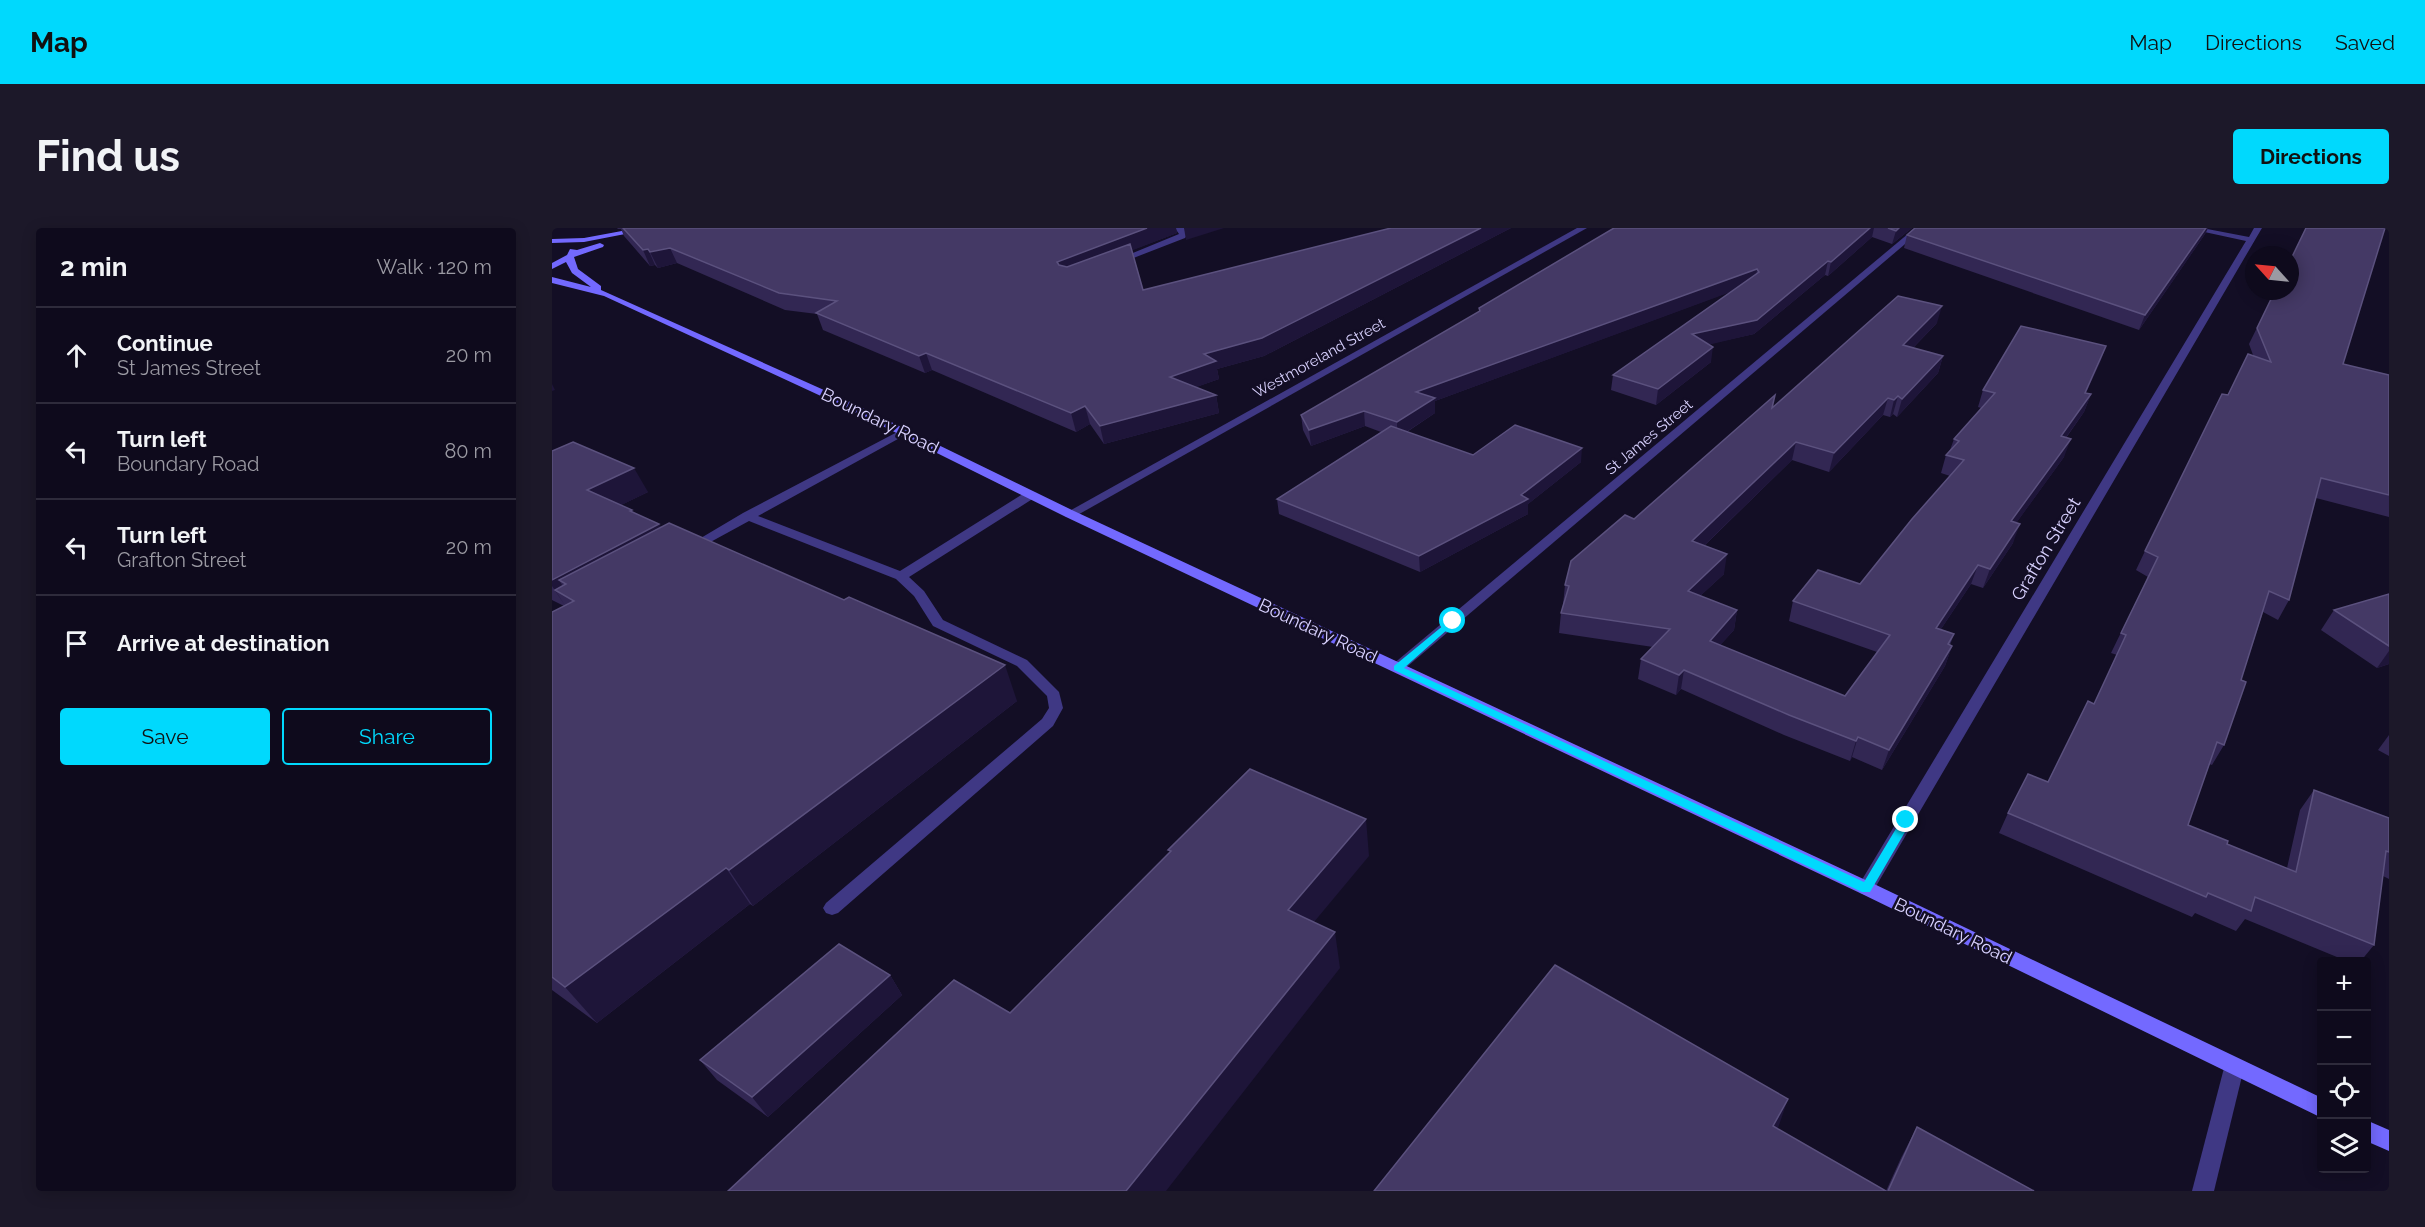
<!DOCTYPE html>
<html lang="en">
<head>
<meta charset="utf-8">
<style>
	:root { --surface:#0e0a1c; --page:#1c1829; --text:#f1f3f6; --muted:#9b9aa3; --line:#2e2b3b; --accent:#00d9fd }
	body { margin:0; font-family:Raleway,sans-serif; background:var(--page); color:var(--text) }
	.controls { position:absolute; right:18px; bottom:18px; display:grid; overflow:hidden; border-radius:6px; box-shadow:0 3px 15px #0003 }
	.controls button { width:54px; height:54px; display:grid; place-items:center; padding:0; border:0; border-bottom:2px solid var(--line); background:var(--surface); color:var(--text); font:30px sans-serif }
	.compass { position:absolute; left:1693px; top:18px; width:54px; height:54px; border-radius:50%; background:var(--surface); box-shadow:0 3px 15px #0003; rotate:297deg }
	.stop { position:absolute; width:18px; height:18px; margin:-14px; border:4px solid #00d9fd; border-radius:50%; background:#fff }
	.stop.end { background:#00d9fd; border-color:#fff; box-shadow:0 2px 6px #0008 }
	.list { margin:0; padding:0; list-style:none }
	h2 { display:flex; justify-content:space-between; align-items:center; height:78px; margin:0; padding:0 24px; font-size:26px }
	h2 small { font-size:20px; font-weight:400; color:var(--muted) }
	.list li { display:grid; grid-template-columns:39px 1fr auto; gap:18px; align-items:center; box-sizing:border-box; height:96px; padding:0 24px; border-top:2px solid var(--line) }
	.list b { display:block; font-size:22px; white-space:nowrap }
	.list p { margin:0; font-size:20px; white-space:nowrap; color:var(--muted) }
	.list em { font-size:20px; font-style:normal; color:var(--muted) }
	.actions { display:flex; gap:12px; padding:18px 24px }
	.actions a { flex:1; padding:14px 0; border:2px solid var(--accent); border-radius:6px; text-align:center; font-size:21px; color:var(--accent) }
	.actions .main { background:var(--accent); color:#111 }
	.icon { flex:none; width:33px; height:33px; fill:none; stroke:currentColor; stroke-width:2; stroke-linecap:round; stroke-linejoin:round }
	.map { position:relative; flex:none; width:1837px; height:963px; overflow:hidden; border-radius:6px }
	header { display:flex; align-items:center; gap:36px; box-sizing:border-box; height:84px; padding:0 30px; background:var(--accent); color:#111 }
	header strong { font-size:28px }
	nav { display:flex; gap:33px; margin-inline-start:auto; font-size:21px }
	.intro { display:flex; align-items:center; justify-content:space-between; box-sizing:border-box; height:144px; padding:0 36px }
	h1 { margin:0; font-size:42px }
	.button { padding:15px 27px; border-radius:6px; background:var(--accent); color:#111; font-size:21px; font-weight:700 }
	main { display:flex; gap:36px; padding:0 36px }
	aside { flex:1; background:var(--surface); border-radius:6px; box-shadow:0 3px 15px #0003 }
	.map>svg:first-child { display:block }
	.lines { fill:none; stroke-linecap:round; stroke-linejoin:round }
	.lane { fill:#3f3884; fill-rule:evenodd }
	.street { fill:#3f3884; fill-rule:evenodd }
	.secondary { fill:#7369ff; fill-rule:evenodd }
	.wall { fill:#322753 }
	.shaded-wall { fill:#1e1539 }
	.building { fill:#443965; stroke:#5b517e; stroke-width:1.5 }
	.route { fill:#00d9fd }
	.labels { text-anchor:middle; stroke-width:5; stroke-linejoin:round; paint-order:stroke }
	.far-street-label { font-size:15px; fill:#d9d2ff; stroke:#130e25 }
	.street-label { font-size:18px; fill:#d9d2ff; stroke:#130e25 }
</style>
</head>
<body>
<header>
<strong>Map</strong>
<nav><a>Map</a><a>Directions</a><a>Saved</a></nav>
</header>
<div class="intro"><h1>Find us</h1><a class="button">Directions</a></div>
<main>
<aside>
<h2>2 min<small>Walk · 120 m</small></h2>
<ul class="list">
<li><svg class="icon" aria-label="ahead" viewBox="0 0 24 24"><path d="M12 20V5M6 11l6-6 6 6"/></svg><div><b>Continue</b><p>St James Street</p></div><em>20 m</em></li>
<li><svg class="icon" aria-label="left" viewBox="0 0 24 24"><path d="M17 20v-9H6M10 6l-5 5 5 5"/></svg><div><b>Turn left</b><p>Boundary Road</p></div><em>80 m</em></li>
<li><svg class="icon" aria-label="left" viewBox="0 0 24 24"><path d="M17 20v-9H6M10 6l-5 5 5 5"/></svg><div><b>Turn left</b><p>Grafton Street</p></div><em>20 m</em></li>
<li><svg class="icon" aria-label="arrive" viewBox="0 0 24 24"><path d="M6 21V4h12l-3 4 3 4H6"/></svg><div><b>Arrive at destination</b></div></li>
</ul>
<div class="actions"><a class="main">Save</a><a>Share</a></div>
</aside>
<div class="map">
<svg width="1837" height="963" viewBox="0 0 1837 963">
	<rect width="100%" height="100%" fill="#130e25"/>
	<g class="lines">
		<g class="lane">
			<path d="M623,0H632L637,5L633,10L566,36L559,34L627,6Z"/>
			<path d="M351,201L355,202V206L206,288L348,343L474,264H482V270L357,349L372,363L391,392L475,432L507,464L511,480L501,498L286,685L280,687L274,685L271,680L274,675L490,491L497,480L495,468L465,438L381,398L362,368L344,351L197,293L142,323H134L132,320L191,285Z"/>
			<path d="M1682,831L1689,834L1692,840L1662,963H1640L1672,840L1675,834Z"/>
		</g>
		<g class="street">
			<path d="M1025,0H1035L522,289H514L512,286Z"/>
			<path d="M1363,0H1372L850,443H840L838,440L840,437Z"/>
			<path d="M1634,0H1650L1697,9L1702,0H1710L1320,665L1314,667L1308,665L1305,660L1308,655L1694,13Z"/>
		</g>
		<g class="secondary">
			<path d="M86,0H104L32,14L0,15V11L32,10Z"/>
			<path d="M48,15L52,17L51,19L22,29L26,41L49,58V62L292,171L522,283L1320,655L1770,870V890L1308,665L514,289L284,175L52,68L0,55V49L39,59L20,45L14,34L0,41V35L15,27L18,21L25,22Z"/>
			<path d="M1814,892L1837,902V923L1814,913Z"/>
		</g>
	</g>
	<g class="wall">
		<path d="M65,0H624L625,5L580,22L591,62L839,0H959L712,128L665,141L667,151L644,159L664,167L667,185L552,216L538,196L524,204L380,142L373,145L271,102L265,86L233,82L125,35L106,40L103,37L98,38L72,8L69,1H66Z"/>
		<path d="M1062,0H1360L1340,16L1320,9L1276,48L1273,47L1202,106L1157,116L1159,134L1104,177L1059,162L1061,147L1180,63L883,173V185L855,204L921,227L1029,234L976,276V286L868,344L727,286L725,271L829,204L813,198L759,218L751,202L749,187L927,84V80Z"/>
		<path d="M1363,0H1656L1653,6L1587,102L1352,20L1355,7Z"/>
		<path d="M1723,63L1791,136L1837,147V289L1764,270L1737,372L1726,392L1711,384L1689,452L1672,517L1660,537L1657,536L1636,597L1675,616L1735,640L1748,582L1762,562L1837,590V651L1831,648L1822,717L1808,734H1797L1693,691L1684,703L1643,685L1640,689L1447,605L1456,585L1496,554L1542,476L1565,427L1559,425L1596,349L1584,342L1593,323L1676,167L1701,127L1697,116Z"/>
		<path d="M1385,95L1361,120L1391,128L1386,145L1345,189L1341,186L1338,189L1331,187L1277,244L1240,232L1152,318L1172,346L1148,368L1185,382L1182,402L1168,417L1293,468L1325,424L1237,393L1241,373L1308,356L1398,248L1389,245L1394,227L1398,222L1402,211L1429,180L1426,179L1431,162L1554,118L1534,165L1539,166L1532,184L1514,210L1512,229L1464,295L1461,315L1431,360L1419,356L1389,401L1402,406L1398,417L1400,418L1393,438L1330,542L1300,529L1298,533L1232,507L1129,461L1124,467L1086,451L1089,431L1101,419L1007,405L1009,385L1011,377L1013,357L1082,291L1220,180Z"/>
		<path d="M0,223L96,264L69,277L109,299L465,473L201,678L198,676L45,795L0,762V384L12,378L0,372Z"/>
		<path d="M1837,366V436L1825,440L1769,402L1782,382Z"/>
		<path d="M1837,507V528L1826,522Z"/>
		<path d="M338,747L350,767L216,889L165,852L148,832Z"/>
		<path d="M1365,899L1482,963H1334L1349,930Z"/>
	</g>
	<g class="shaded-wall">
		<path d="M595,0H624L625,5L509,50L505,34Z"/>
		<path d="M632,0H672L634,12Z"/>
		<path d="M929,0H959L712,128L665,141L667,151L622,167L618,149L652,126Z"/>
		<path d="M1318,0H1322L1320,9L1276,48L1279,34Z"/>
		<path d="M1347,0H1360L1340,16L1344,3Z"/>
		<path d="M1654,0H1656L1653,6L1587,102L1593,87Z"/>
		<path d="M118,20L125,35L106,40L98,24Z"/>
		<path d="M96,21L103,37L98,38L91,22Z"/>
		<path d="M1276,33L1273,47L1202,106L1139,121L1140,106Z"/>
		<path d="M1205,41L1203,55L883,173V185L845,210V194L864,164Z"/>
		<path d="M1390,78L1385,95L1347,134L1351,117Z"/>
		<path d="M1554,118L1548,135L1526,182L1533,165Z"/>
		<path d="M1161,119L1159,134L1104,177L1106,161Z"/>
		<path d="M374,125L380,142L373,145L367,128Z"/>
		<path d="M1391,128L1386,145L1345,189L1350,171Z"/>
		<path d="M0,156L3,162L0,163Z"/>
		<path d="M1539,166L1532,184L1502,226L1509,208Z"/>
		<path d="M664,167L667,185L552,216L548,198Z"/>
		<path d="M1346,168L1341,186L1338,189L1342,172Z"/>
		<path d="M1336,170L1331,187L1277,244L1282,225Z"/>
		<path d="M533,178L538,196L524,204L519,185Z"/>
		<path d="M812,183L813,198L759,218L757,202Z"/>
		<path d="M1519,211L1512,229L1452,312L1459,293Z"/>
		<path d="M1244,214L1240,232L1137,332L1140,313Z"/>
		<path d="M1030,220L1029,234L976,276V286L868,344L867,328L969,267Z"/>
		<path d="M82,240L96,264L49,287L35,262Z"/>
		<path d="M80,282L92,304L107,296L121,322L14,356L7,352L19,371L3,362L14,379L0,358V352Z"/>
		<path d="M1468,296L1461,315L1431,360L1438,341Z"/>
		<path d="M1175,326L1172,346L1133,382L1136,363Z"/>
		<path d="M1426,337L1419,356L1377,419L1384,400Z"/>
		<path d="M1185,382L1182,402L1154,433L1158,413Z"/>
		<path d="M1400,418L1393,438L1330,542L1337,522Z"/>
		<path d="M1837,423V436L1825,440Z"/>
		<path d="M453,437L465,473L201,678L177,642Z"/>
		<path d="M1132,442L1129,461L1124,467L1127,447Z"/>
		<path d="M1306,509L1300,529L1298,533L1304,513Z"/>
		<path d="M814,591L817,628L742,718L736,682Z"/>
		<path d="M174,640L198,676L45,795L13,759Z"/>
		<path d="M783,704L788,740L614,963H574Z"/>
		<path d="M338,747L350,767L216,889L200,869Z"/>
		<path d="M1236,871L1225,903L1221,898Z"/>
	</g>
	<g class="building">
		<path d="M71,0H595L505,34L507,37L515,39L578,16L591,62L839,0H929L710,110L652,126L664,133L618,149L664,167L548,198L533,178L519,185L374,125L367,128L264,85L285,73L227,65L118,20L98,24L96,21L91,22Z"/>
		<path d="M1062,0H1318L1279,34L1276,33L1205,92L1140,106L1161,119L1106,161L1061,147L1207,44L1205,41L864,164L883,170L845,194L812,183L757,202L749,187L928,83L927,80Z"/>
		<path d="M1336,0H1347L1344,3Z"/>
		<path d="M1363,0H1654L1593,87L1355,7Z"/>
		<path d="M1754,0H1833L1791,136L1837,147V267L1769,250L1737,372L1717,363L1689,452L1694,454L1672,517L1665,514L1636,597L1676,613L1675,616L1744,644L1762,562L1837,590V624L1834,623L1822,717L1703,669L1699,683L1656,665L1654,669L1456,585L1476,546L1496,554L1536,473L1542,476L1574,407L1569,405L1606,329L1593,323L1670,166L1676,167L1696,126L1719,134L1705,100L1723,63H1738V33Z"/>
		<path d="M1346,68L1390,78L1351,117L1391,128L1350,171L1346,168L1342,172L1336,170L1282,225L1244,214L1140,313L1175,326L1136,363L1185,382L1158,413L1293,468L1338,407L1241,373L1266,342L1308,356L1360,291L1412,232L1394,227L1407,213L1402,211L1443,165L1431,162L1469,98L1554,118L1533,165L1539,166L1509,208L1519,211L1459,293L1468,296L1438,341L1426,337L1384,400L1402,406L1396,416L1400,418L1337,522L1306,509L1304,513L1237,487L1132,442L1127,447L1089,431L1118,401L1009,385L1017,358L1013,357L1019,333L1073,287L1082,291L1223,167L1220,180Z"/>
		<path d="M963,197L1030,220L969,267L976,271L867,328L725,271L839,198L921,227Z"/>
		<path d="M21,214L82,240L35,262L80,282L78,283L107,296L0,352V223Z"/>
		<path d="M117,295L292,372L297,369L453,437L177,642L174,640L13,759L0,749V384L22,373L3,362L14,356L7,352Z"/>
		<path d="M1837,366V418L1782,382Z"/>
		<path d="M698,541L814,591L736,682L783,704L574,963H176L402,752L458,785L619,623L616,622Z"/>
		<path d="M287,716L338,747L200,869L148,832Z"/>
		<path d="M1003,737L1236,871L1221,898L1334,963H822Z"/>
		<path d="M1365,899L1482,963H1336Z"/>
	</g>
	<path class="route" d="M898,392L905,393L852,440L1312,654L1351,589L1354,588L1360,592L1318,664H1310L842,442V438Z"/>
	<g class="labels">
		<g class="far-street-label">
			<text transform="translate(767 130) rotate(-29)" y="5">Westmoreland Street</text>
			<text transform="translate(1097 209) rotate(-40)" y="5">St James Street</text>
		</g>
		<g class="street-label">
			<text transform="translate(328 193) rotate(26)" y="6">Boundary Road</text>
			<text transform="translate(1494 321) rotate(-59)" y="6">Grafton Street</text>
			<text transform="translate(766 403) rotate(25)" y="6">Boundary Road</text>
			<text transform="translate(1401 703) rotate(26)" y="6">Boundary Road</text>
		</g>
	</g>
</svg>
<div class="controls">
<button>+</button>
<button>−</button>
<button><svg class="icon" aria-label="locate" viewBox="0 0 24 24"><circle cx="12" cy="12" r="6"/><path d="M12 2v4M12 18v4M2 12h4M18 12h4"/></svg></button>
<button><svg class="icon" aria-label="layers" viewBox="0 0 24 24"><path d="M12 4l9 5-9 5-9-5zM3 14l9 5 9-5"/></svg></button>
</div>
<svg class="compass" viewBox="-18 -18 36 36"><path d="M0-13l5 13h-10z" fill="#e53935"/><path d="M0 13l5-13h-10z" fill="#9b9aa3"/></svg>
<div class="stop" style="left:901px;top:393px"></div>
<div class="stop end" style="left:1354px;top:592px"></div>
</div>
</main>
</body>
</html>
